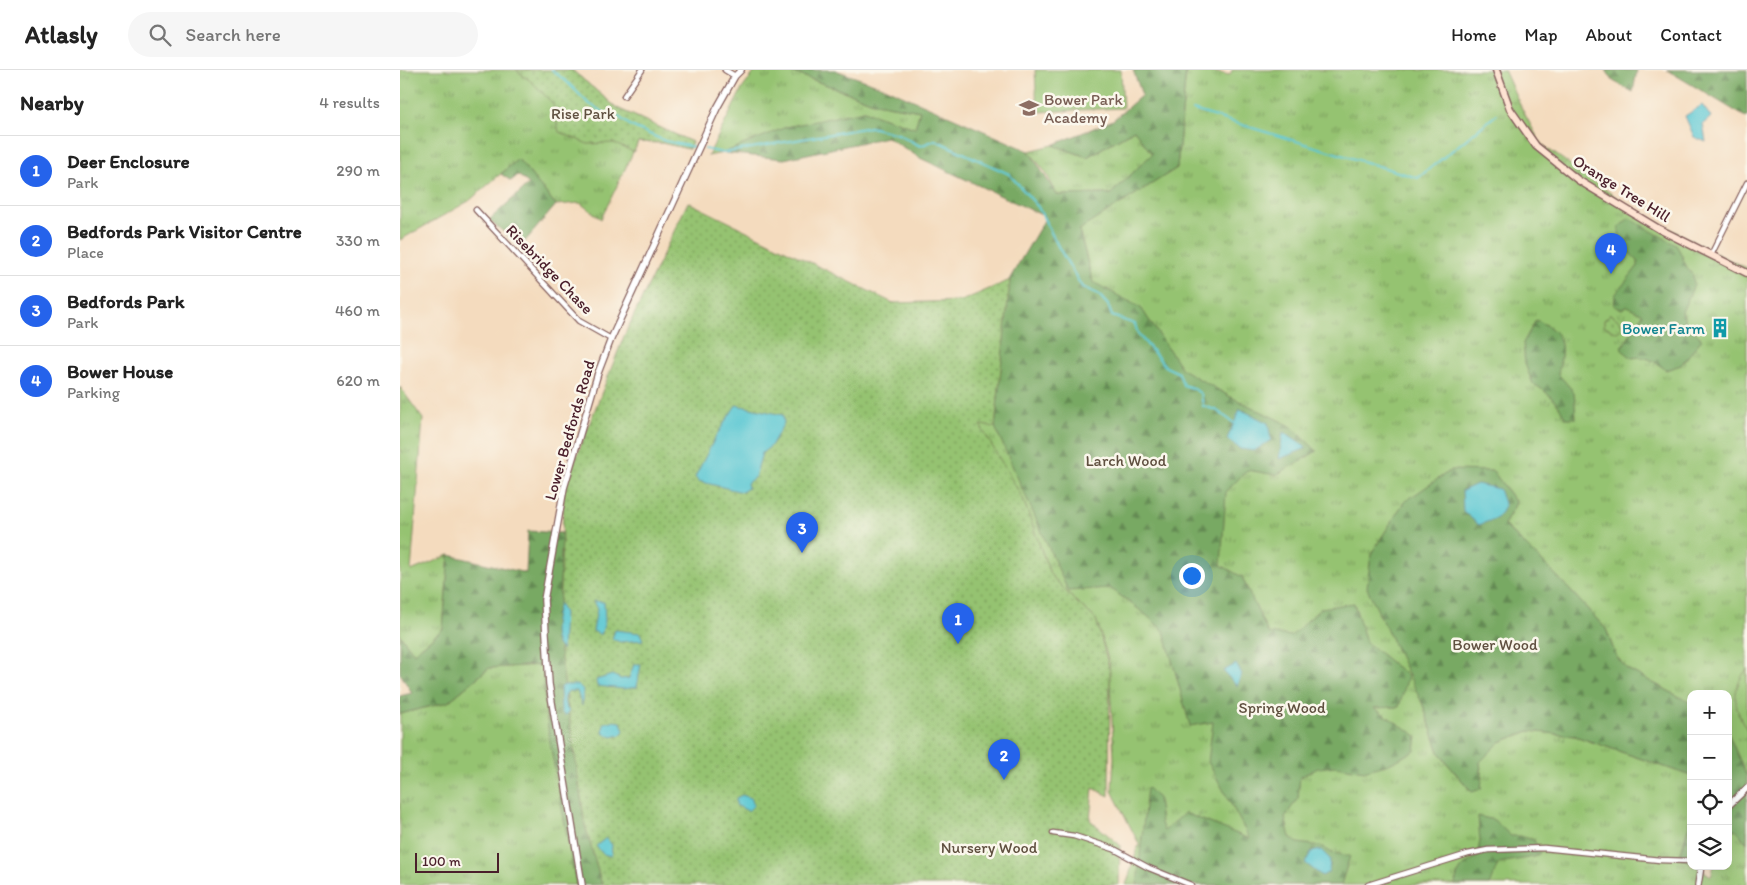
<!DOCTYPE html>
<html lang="en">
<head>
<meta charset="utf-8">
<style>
	:root { --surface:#fff; --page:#f6f6f6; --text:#222; --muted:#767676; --line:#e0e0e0; --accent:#2563eb }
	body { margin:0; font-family:Itim,sans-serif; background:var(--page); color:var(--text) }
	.controls { position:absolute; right:15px; bottom:15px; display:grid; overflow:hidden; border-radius:10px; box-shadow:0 5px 20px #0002 }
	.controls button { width:45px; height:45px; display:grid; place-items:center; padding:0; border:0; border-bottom:1px solid var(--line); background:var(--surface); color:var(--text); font:25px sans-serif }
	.scale { position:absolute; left:15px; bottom:12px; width:84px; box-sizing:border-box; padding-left:5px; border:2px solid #4a1f2b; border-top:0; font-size:14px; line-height:18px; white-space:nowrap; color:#4a1f2b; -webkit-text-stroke:4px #fbf7ec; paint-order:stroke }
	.you { position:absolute; left:791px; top:505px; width:18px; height:18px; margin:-12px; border:4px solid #fff; border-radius:50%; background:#1a73e8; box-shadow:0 0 0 8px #1a73e833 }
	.badge { display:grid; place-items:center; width:32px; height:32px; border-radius:50%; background:var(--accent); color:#fff; font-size:16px; font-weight:700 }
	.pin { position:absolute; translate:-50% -41px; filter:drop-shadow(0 1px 2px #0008) }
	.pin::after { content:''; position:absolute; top:26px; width:18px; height:15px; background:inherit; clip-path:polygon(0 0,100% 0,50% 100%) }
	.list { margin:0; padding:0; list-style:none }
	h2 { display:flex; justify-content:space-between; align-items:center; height:65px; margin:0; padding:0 20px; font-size:21px }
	h2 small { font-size:16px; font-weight:400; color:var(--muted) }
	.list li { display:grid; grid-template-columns:32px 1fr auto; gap:15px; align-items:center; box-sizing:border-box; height:70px; padding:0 20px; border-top:1px solid var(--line) }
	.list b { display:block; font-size:19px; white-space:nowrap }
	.list p { margin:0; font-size:16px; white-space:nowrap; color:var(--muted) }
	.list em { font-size:16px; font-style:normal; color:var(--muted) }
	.icon { flex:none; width:28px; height:28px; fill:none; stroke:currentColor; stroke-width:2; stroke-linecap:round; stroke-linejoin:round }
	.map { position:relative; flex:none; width:1347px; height:815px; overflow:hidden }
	header { display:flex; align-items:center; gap:30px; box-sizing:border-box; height:70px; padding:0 25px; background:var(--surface); border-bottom:1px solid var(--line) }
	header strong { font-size:24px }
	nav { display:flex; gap:28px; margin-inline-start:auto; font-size:18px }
	.search { width:350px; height:45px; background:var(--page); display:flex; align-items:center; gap:12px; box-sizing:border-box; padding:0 18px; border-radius:28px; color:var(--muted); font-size:19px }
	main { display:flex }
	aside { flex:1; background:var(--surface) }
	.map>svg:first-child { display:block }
	.grass { fill:url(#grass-tufts); stroke:#70714e }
	.forest { fill:url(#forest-firs); stroke:#616447 }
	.park { fill:url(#park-dots); stroke:#70714e }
	.pitch { fill:#95c371; stroke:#70714e }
	.water { fill:#5cc8d3; stroke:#53747f }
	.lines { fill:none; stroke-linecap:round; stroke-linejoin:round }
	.stream { stroke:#5cc8d3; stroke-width:2 }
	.minor-casing { stroke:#86615e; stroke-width:7 }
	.tertiary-casing { stroke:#86615e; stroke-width:8 }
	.secondary-casing { stroke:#86615e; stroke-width:9 }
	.minor { stroke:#fff; stroke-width:4.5 }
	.tertiary { stroke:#fff; stroke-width:5.5 }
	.secondary { stroke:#fee3d2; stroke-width:6 }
	.labels { text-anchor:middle; stroke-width:5; stroke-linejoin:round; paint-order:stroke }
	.education-label { font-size:16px; fill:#785e54; stroke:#fbf7ec; text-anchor:start }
	.park-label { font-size:16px; fill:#605040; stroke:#fbf7ec }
	.street-label { font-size:16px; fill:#4a1f2b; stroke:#fbf7ec }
	.culture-label { font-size:16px; fill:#0d838f; stroke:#fbf7ec; text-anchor:end }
</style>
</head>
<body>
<header>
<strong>Atlasly</strong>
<div class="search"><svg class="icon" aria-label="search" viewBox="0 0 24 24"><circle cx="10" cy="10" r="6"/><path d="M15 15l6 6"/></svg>Search here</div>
<nav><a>Home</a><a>Map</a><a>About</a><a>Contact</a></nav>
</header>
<main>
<aside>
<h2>Nearby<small>4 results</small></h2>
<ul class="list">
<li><span class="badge">1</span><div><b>Deer Enclosure</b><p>Park</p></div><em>290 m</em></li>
<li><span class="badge">2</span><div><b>Bedfords Park Visitor Centre</b><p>Place</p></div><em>330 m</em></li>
<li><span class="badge">3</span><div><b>Bedfords Park</b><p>Park</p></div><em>460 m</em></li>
<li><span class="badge">4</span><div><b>Bower House</b><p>Parking</p></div><em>620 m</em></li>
</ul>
</aside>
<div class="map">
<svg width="1347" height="815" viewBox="0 0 1347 815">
	<defs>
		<pattern id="grass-tufts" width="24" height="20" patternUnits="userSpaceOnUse" patternTransform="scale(1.25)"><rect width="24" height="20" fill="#95c371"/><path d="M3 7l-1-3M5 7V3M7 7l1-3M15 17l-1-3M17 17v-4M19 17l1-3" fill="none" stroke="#7c9e5d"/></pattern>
		<pattern id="forest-firs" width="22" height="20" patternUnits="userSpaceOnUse" patternTransform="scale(1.25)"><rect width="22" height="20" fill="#78a963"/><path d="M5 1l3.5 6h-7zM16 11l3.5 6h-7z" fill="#648952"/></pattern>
		<pattern id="park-dots" width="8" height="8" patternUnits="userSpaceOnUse" patternTransform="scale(1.25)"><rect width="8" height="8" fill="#95c371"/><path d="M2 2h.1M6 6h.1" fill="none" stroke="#7c9e5d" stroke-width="1.8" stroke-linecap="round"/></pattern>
	</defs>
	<rect width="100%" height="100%" fill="#fbf7ec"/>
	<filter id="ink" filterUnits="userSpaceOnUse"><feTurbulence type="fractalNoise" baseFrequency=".02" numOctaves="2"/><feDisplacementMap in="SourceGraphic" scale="10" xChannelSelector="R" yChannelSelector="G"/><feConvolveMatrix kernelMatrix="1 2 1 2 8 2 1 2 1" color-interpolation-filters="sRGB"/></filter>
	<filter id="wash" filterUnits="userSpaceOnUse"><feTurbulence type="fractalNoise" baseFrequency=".0096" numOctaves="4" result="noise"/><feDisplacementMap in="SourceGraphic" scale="20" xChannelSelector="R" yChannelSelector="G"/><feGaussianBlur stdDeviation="1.12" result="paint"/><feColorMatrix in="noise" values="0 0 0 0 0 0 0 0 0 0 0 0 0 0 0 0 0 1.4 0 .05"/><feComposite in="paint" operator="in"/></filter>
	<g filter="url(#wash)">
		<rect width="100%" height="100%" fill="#f4dbbe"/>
		<g class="grass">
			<path d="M0,0H172L217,38L292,72L289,79L262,73L238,72L201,149L180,133L156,135L118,89L69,131L0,170Z"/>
			<path d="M356,0H386L476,33L520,41L515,58L464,41L323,83L308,86L342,19Z"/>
			<path d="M786,0H800L830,5L832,0H1104L1122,39L1141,74L1233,139L1321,186L1347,198V715L1328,663V624H1291V633L1227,599L1216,586L1206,559L1153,502L1104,455L1116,433L1093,402L1023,635L1039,682L1046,692L1072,722L1082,709L1080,692L1100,672L1129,661L1175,666L1291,706V747L1280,786L1291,793V796H1296L1311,806L1314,796H1328V762L1335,759L1347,760V815H726L739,774L712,721L714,688L709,593L696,549L674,530L650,504L623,429L490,232L566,248L609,224L610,210L656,161L692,211L679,159L777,98Z"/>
			<path d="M734,60L753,84L711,124L657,125L646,103L629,81L653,75L687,87Z"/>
			<path d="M0,317L23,349L11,501L49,485L43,559L14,583L0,565Z"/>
			<path d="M142,595L146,646L182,815H0V644L48,632L89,598Z"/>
		</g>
		<g class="forest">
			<path d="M386,0H435L486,18L629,81L657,125L711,124L752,84L734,60L687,87L653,75L713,50L742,25L733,0H786L777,98L679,160L693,212L741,238L782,299L829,326L891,356L917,381L876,405L847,400L826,422L821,495L842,507L868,563L891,566L921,538L954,533L966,572L1008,606L999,637L974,638L1017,666L1015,681L989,694L964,701L936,696L918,698L900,707L898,728L885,747L890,767L898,773L921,776L932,783L950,786L941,815H737L747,717L758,728L761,753L764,761L785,743L850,769L808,692L813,652L790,656L764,561L745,544L710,518L668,521L595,357L610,209L609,210L646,147L520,88L487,67L384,89L323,83L386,57L464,41L515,58L520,41L476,33Z"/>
			<path d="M1206,0H1237L1233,22L1213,11Z"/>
			<path d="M1267,0H1347V48Z"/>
			<path d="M118,89L156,135L121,176L89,150L129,114L118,105L111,111L101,104Z"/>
			<path d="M1229,148L1276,175C1284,186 1283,195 1293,205L1294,215L1282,242L1286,253L1302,269L1281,295L1266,300C1256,292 1246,285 1232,288L1221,279L1243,244L1227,236L1222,239L1214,236L1215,225L1238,196V191C1227,181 1218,172 1219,157Z"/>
			<path d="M1136,250C1167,263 1163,277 1158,304L1174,322L1176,348H1165C1160,334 1146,320 1133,314L1125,294L1123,273Z"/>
			<path d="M1051,400L1093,401L1116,433L1104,455L1153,502L1206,559L1216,586L1227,599L1291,633V706L1175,666L1129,661L1100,672L1080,692L1082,709L1081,719L1072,722L1046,692L1039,682L1023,635L967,518L971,484L1004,432Z"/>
			<path d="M128,461L162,463L158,568L185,755L202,815H176L149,668L142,595L89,598L48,632L0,644V626L12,623L0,603V565L14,583L43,559L49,485L126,503Z"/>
			<path d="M1328,663L1347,707V773L1335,759L1328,762Z"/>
			<path d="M1078,746L1094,750L1111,766H1120L1134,770L1140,783L1134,787L1099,793C1094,800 1094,808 1090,815H1055C1057,800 1064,794 1077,787L1080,771Z"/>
			<path d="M1291,747V793L1280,786Z"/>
		</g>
		<g class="park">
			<path d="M116,0H172L217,38L292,72L289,79L262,73L238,72L234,82L213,73L188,74L159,62L153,34L133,13Z"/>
			<path d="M288,132L493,233L561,231L610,210L595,357L580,355L623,429L650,504L674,530L696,549L710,601L709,726L693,718L690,750L720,775L719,815H202L185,755L158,568L164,418L224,266Z"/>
			<path d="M1210,244L1221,252L1222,257L1219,261L1216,262L1204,256V250Z"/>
		</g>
		<g class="pitch">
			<path d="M635,0H721L723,38L637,42Z"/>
			<path d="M1347,599V660C1334,639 1330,620 1347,599Z"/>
		</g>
		<g class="water">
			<path d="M1302,35L1311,47L1303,54L1306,72L1294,67L1285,46Z"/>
			<path d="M336,335L383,345L384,353L371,376L362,383L355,407L347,413L348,418L342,422L298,411L295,407L316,366Z"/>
			<path d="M840,339L868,353L871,370L854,381L840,379L827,369Z"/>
			<path d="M883,362L907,378L879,389Z"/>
			<path d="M1077,414L1099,419L1105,436L1097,448L1079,455L1063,441L1062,421Z"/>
			<path d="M193,531L204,532L205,551L201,565L193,561L197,539Z"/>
			<path d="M159,533L164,543L162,580C149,570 155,547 159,533Z"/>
			<path d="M215,560L240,563L243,570L220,572L212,569Z"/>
			<path d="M234,594H241L237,617L224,619L197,616L196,610L212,605L221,609L229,608Z"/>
			<path d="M836,594L842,604L837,616L823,601Z"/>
			<path d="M165,615H178L183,620L182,636L177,621H168C163,629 163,634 169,641L165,646L161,642L160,617Z"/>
			<path d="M213,651L221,652L224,661L220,665L212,667L203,663L204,653Z"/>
			<path d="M342,725L351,728L354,735L348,741L336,735V728Z"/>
			<path d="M206,768L212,775L211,786L203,784L196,776Z"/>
			<path d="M921,780L930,789L929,802L922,806L905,793L911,782Z"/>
		</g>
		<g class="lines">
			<g class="stream">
				<path d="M152,0L168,13L188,33L203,42L219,47L231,56L265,71L293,77"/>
				<path d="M793,40L1018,108L1096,45"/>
				<path d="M305,79L323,83L470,57L498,64L520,76L535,70L609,104L638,137L659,178L682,217L698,224L708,235L712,246L735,254L738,264L766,297L779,303L783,315L793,318L801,324L803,336L816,340L834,353"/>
			</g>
		</g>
	</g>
	<g filter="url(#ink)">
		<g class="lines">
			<defs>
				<g id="minor">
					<path d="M325,0L335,6"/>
					<path d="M224,26L242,0"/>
					<path d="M76,140L179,251L211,269"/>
					<path d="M1311,185L1347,113"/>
					<path d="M653,763L674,766L714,779L749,798L791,815"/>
					<path d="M968,815L1068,784L1088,780L1144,778L1260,790L1291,791"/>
				</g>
				<g id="tertiary">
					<path d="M1328,736L1347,718"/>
					<path d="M182,815L149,614L144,530L164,418L198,303L211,269L317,38L335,6L341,0"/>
					<path d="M1298,815L1301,796"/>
				</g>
				<path id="secondary" d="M1096,0L1110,39L1136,76L1178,110L1259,159L1347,203"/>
			</defs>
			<use href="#minor" class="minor-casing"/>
			<use href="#tertiary" class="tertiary-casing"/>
			<use href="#secondary" class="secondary-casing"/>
			<use href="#minor" class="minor"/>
			<use href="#tertiary" class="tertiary"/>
			<use href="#secondary" class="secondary"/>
		</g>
	</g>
	<defs>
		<symbol id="school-bare" viewBox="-9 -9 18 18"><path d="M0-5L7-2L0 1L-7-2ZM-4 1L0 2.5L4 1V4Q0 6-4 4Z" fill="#8d6e63" stroke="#fbf7ec" stroke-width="2.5" paint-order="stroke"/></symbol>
		<symbol id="building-bare" viewBox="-9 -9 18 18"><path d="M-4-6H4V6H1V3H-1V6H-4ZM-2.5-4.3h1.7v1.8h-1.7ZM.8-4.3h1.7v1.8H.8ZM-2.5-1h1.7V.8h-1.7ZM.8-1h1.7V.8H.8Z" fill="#0f9aa8" stroke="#fbf7ec" stroke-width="2.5" paint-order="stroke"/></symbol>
	</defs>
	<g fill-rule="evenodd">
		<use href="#school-bare" x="615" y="24" width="28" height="28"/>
		<use href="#building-bare" x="1306" y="244" width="28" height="28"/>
	</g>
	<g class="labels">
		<g class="education-label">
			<text x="644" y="35">Bower Park<tspan x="644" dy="18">Academy</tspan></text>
		</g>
		<g class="park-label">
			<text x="183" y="49">Rise Park</text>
			<text x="726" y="396">Larch Wood</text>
			<text x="1095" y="580">Bower Wood</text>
			<text x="882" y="643">Spring Wood</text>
			<text x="589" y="783">Nursery Wood</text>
		</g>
		<g class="street-label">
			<text transform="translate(1222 118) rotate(32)" y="6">Orange Tree Hill</text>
			<text transform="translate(150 199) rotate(46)" y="6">Risebridge Chase</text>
			<text transform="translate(169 360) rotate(-74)" y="6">Lower Bedfords Road</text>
		</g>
		<g class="culture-label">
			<text x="1305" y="264">Bower Farm</text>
		</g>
	</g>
</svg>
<div class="controls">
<button>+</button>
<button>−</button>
<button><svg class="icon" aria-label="locate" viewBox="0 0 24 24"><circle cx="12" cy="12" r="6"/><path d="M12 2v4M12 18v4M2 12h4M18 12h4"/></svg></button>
<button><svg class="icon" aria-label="layers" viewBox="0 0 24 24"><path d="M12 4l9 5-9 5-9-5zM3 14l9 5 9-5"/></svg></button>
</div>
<div class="scale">100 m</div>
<div class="you"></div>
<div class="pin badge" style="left:558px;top:574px">1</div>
<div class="pin badge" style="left:604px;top:710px">2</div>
<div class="pin badge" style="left:402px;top:483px">3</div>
<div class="pin badge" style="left:1211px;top:204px">4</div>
</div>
</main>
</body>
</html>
